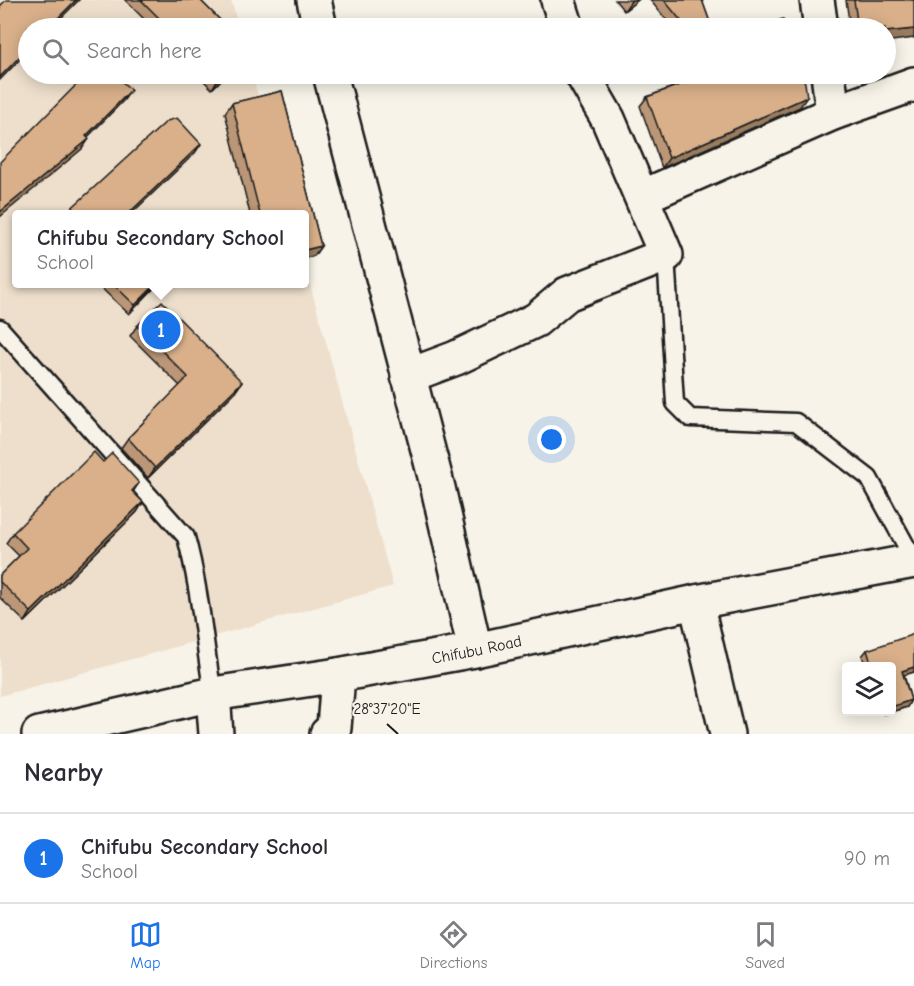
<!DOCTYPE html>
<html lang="en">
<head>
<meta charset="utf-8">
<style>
	:root { --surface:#fff; --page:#f7f7f7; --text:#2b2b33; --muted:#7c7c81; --line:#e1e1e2; --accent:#1a73e8 }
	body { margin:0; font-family:"Comic Neue",sans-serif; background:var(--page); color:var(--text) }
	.controls { position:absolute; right:18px; bottom:18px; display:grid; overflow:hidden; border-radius:6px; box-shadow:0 3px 15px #0003 }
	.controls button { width:54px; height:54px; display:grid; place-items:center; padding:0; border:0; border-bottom:2px solid var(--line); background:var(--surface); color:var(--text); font:30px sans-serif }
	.you { position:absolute; left:552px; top:440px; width:21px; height:21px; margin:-15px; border:4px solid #fff; border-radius:50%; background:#1a73e8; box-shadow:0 0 0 9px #1a73e833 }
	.badge { display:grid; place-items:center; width:39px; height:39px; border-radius:50%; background:var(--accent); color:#fff; font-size:20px; font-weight:700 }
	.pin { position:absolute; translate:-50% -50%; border:3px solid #fff; box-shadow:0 2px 6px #0006 }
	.popup { position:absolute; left:12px; top:210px; width:297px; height:78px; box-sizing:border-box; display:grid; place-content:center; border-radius:6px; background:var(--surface); filter:drop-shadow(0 2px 4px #0005); font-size:20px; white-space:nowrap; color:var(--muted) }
	.popup b { font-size:22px; color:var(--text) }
	.popup::after { content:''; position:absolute; left:50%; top:100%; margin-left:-12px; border:12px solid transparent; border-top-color:var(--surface) }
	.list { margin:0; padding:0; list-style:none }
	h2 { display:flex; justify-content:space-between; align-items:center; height:78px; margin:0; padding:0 24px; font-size:26px }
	h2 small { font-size:20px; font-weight:400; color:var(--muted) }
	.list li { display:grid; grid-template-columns:39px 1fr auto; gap:18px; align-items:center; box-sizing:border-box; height:90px; padding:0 24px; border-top:2px solid var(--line) }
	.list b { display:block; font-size:22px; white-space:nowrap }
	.list p { margin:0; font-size:20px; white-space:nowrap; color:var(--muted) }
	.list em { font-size:20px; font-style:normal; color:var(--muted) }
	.icon { flex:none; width:33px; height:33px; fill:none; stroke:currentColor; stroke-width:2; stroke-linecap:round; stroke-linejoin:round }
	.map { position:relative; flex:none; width:914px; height:734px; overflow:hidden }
	.search { position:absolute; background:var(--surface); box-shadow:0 3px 15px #0003; left:18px; right:18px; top:18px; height:66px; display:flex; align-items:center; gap:15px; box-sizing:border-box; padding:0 21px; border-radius:33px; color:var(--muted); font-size:22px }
	.sheet { height:168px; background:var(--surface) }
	nav { display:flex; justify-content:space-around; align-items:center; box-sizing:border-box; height:84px; border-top:2px solid var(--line); background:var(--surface); font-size:16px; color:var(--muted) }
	nav a { display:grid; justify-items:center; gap:3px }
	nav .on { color:var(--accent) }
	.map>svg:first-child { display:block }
	.built { fill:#eedfcc }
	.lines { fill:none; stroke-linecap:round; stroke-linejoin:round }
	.service-casing { stroke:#1c1c1c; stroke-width:21 }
	.minor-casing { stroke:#1c1c1c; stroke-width:38 }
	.secondary-casing { stroke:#1c1c1c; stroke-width:38 }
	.service { stroke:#f7f3e8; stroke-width:16 }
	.minor { stroke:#f7f3e8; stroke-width:33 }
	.secondary { stroke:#f7f3e8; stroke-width:33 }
	.wall { fill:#bb9777; stroke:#1c1c1c; stroke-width:1.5 }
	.shaded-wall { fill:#987b61; stroke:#1c1c1c; stroke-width:1.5 }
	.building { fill:#d9b08a; stroke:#1c1c1c; stroke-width:1.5 }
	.ticks { fill:none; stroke:#1c1c1c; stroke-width:2 }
	.labels { text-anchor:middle; stroke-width:4.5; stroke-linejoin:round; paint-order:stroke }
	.street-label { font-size:16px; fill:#1c1c1c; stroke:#f7f3e8 }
	.ticks-label { font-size:15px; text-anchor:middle; fill:#1c1c1c; stroke:#f7f3e8; stroke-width:4.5; stroke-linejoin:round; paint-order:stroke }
</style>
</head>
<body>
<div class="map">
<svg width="914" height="734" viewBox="0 0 914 734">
	<rect width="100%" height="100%" fill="#f7f3e8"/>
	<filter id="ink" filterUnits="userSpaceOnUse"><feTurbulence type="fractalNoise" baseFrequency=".0167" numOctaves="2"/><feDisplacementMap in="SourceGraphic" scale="12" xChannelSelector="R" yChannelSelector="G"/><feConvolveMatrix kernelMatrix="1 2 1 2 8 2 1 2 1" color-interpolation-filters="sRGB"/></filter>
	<g filter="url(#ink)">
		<path class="built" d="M0,0H231L239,28H28V74H252L291,214H17V284H305V266L393,586L0,696Z"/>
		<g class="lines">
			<defs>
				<g id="service">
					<path d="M666,255L675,403L690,418L796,422L869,478L914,560"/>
					<path d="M0,328L186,537C200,588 204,642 213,694"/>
				</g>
				<g id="minor">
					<path d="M314,0L320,28"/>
					<path d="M558,0L567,28"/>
					<path d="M817,0L821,28"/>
					<path d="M330,74L438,488L475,650"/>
					<path d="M828,74L833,113"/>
					<path d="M642,197L833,113L914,84"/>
					<path d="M408,376L456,358L536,320L567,294L666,255L608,119L582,74"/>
					<path d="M696,602L727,734"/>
					<path d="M213,694L216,734"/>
					<path d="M327,734L334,728L338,675"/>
				</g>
				<g id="secondary">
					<path id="s1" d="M39,734L213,694L338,675L475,650L696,602L914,561"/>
				</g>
			</defs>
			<use href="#service" class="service-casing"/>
			<use href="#minor" class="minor-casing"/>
			<use href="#secondary" class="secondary-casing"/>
			<use href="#service" class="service"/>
			<use href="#minor" class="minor"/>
			<use href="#secondary" class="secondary"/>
		</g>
		<g class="wall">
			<path d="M125,0H200L228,28H153Z"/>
			<path d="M615,0H638L624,11Z"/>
			<path d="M650,0H702L712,28H673Z"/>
			<path d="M846,0H914L885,28H850Z"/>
			<path d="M197,74H227L212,89Z"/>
			<path d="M683,74H802L800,107L662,168L640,106L647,97L686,82Z"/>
			<path d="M282,91L321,246L314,256L305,258V214H250L225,113L232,103Z"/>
			<path d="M97,284H158L129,314Z"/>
			<path d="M137,326L242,382L235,392L148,478L121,448L128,438L180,386L130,336Z"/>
			<path d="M103,462L139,483L133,492L143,502L137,512L25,622L0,598V575L19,556L6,543L13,533Z"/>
			<path d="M867,650L914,672L904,675L911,700L907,707L884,714L883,711H891V666H866L862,656Z"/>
		</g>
		<g class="shaded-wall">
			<path d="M76,0H79L51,28H48Z"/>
			<path d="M632,0H638L624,11L631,1Z"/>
			<path d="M914,29V38L885,42V32Z"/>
			<path d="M28,48V51L0,80V77Z"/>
			<path d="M224,74H227L212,89L218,79Z"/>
			<path d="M131,90L124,100L79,146L86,136Z"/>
			<path d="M807,97L800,107L662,168L669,158Z"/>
			<path d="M89,139L82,149L0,217V212Z"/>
			<path d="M201,144L195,153L131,214H128Z"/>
			<path d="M321,246L314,256L305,258V250Z"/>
			<path d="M156,284H158L129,314L135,305Z"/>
			<path d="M242,382L235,392L148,478L155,468Z"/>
			<path d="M143,502L137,512L25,622L31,612Z"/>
			<path d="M914,667V672L898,677L902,671Z"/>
			<path d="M911,700L907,707L884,714L886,711H891V707Z"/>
		</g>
		<g class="building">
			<path d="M6,0H76L48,28H28V48L0,77V6Z"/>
			<path d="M141,0H200L228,28H169Z"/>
			<path d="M664,0H702L712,28H687Z"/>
			<path d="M854,0H914V29L885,32V28H858Z"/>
			<path d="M783,19L786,28H755Z"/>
			<path d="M87,74H114L131,90L86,136L89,139L0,212V162Z"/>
			<path d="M213,74H224L218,79Z"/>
			<path d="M693,74H802L805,83L807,97L669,158L647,97L695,79Z"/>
			<path d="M282,91L321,246L305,250V214H260L232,103Z"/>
			<path d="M177,118L201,144L128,214H65L167,121Z"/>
			<path d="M113,284H156L135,305Z"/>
			<path d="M162,301L242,382L155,468L128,438L188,377L137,326Z"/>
			<path d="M94,452L103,462L112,453L139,483L132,491L143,502L31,612L0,582V575L27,548L13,533Z"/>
			<path d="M914,634V667L902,671L911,700L891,707V666H872L867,650Z"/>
		</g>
	</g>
	<path class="ticks" d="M387,724L398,734"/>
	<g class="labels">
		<g class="street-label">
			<text dy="6" stroke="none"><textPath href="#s1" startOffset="446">Chifubu Road</textPath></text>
		</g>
	</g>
	<g class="ticks-label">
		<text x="387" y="714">28°37'20"E</text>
	</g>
</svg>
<div class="controls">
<button><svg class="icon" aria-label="layers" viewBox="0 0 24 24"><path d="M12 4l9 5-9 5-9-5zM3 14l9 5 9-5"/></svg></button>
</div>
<div class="you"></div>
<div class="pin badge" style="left:161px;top:330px">1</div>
<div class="popup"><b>Chifubu Secondary School</b>School</div>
<div class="search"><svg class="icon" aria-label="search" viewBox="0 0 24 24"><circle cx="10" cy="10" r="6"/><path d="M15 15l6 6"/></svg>Search here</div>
</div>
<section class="sheet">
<h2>Nearby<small></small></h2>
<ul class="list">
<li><span class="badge">1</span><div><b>Chifubu Secondary School</b><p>School</p></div><em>90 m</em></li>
</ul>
</section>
<nav>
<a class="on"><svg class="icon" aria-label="map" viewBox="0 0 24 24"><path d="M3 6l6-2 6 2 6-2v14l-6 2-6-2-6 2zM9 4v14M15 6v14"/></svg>Map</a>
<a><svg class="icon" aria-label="directions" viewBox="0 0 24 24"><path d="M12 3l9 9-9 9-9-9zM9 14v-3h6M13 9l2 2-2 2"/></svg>Directions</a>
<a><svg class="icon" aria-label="saved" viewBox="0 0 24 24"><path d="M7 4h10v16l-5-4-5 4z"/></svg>Saved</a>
</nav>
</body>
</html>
